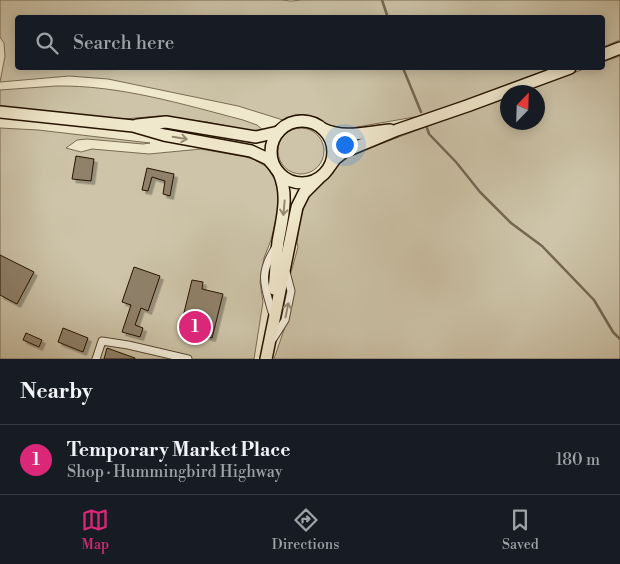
<!DOCTYPE html>
<html lang="en">
<head>
<meta charset="utf-8">
<style>
	:root { --surface:#171b24; --page:#242831; --text:#f1f3f6; --muted:#9ea1a6; --line:#363941; --accent:#db2777 }
	body { margin:0; font-family:"Libre Bodoni",serif; background:var(--page); color:var(--text) }
	.compass { position:absolute; left:500px; top:85px; width:45px; height:45px; border-radius:50%; background:var(--surface); box-shadow:0 2px 12px #0003; rotate:23deg }
	.you { position:absolute; left:344px; top:144px; width:18px; height:18px; margin:-12px; border:4px solid #fff; border-radius:50%; background:#1a73e8; box-shadow:0 0 0 8px #1a73e833 }
	.badge { display:grid; place-items:center; width:32px; height:32px; border-radius:50%; background:var(--accent); color:#fff; font-size:16px; font-weight:700 }
	.pin { position:absolute; translate:-50% -50%; border:2px solid #fff; box-shadow:0 1px 5px #0006 }
	.list { margin:0; padding:0; list-style:none }
	h2 { display:flex; justify-content:space-between; align-items:center; height:65px; margin:0; padding:0 20px; font-size:21px }
	h2 small { font-size:16px; font-weight:400; color:var(--muted) }
	.list li { display:grid; grid-template-columns:32px 1fr auto; gap:15px; align-items:center; box-sizing:border-box; height:70px; padding:0 20px; border-top:1px solid var(--line) }
	.list b { display:block; font-size:19px; white-space:nowrap }
	.list p { margin:0; font-size:16px; white-space:nowrap; color:var(--muted) }
	.list em { font-size:16px; font-style:normal; color:var(--muted) }
	.icon { flex:none; width:28px; height:28px; fill:none; stroke:currentColor; stroke-width:2; stroke-linecap:round; stroke-linejoin:round }
	.map { position:relative; flex:none; width:620px; height:359px; overflow:hidden }
	.search { position:absolute; background:var(--surface); box-shadow:0 2px 12px #0003; left:15px; right:15px; top:15px; height:55px; display:flex; align-items:center; gap:12px; box-sizing:border-box; padding:0 18px; border-radius:5px; color:var(--muted); font-size:19px }
	.sheet { height:135px; background:var(--surface) }
	nav { display:flex; justify-content:space-around; align-items:center; box-sizing:border-box; height:70px; border-top:1px solid var(--line); background:var(--surface); font-size:14px; color:var(--muted) }
	nav a { display:grid; justify-items:center; gap:2px }
	nav .on { color:var(--accent) }
	.map>svg:first-child { display:block }
	.green { fill:#cdc4a9; stroke:#796b54 }
	.lines { fill:none; stroke-linecap:round; stroke-linejoin:round }
	.stream { stroke:#756751; stroke-width:2.5 }
	.building { fill:#8f816a; stroke:#251200; filter:url(#shadow) }
	.minor-casing { stroke:#584833; stroke-width:9 }
	.primary-casing { stroke:#251200; stroke-width:14 }
	.trunk-casing { stroke:#251200; stroke-width:14 }
	.minor { stroke:#f5f0de; stroke-width:7 }
	.primary { stroke:#f0e8cc; stroke-width:11 }
	.trunk { stroke:#f0e8cc; stroke-width:11 }
	.oneway { stroke:#958870 }
	.oneway2 { stroke:#978c7a }
</style>
</head>
<body>
<div class="map">
<svg width="620" height="359" viewBox="0 0 620 359">
	<defs>
		<filter id="shadow"><feDropShadow dx="3.5" dy="3.5" stdDeviation="0" flood-color="#0004"/></filter>
	</defs>
	<rect width="100%" height="100%" fill="#f0e8cc"/>
	<filter id="stains"><feTurbulence type="fractalNoise" baseFrequency=".004" numOctaves="4"/><feColorMatrix values="0 0 0 0 .2 0 0 0 0 .09 0 0 0 0 .02 0 0 0 .5 -.17"/></filter>
	<radialGradient id="worn" r=".72"><stop offset=".6" stop-color="#630" stop-opacity="0"/><stop offset="1" stop-color="#630" stop-opacity=".3"/></radialGradient>
	<g class="green">
		<path d="M0,0H281L291,1L302,0H620V40L603,47L602,18H18V68H551L426,115L340,130C318,122 307,106 283,120L238,106L108,79L69,76L0,82L5,56L4,43L0,37Z"/>
		<path d="M620,56V359H274L287,321L290,276L298,247L297,242L300,220L305,202L308,197L338,163L350,156L369,148L507,97L508,122H538V92H519L587,68H602L603,62Z"/>
		<path d="M56,86C119,85 182,104 243,120L257,125L263,130L255,132L207,122L159,116L124,119L0,106V90Z"/>
		<circle cx="301" cy="151" r="23"/>
		<path d="M0,128L38,130L150,143L143,144L87,139L77,140L66,148L81,152L92,149L149,154L201,149L246,157L255,160L267,167L275,180L279,196V206L271,240L264,258L260,282L263,302L254,359H0Z"/>
	</g>
	<g class="lines">
		<g class="stream">
			<path d="M382,0L388,18"/>
			<path d="M403,68L421,112"/>
			<path d="M427,128L429,134L456,162L480,192L511,223L542,246L594,300L613,332L620,339"/>
		</g>
	</g>
	<g class="building">
		<path d="M76,156L94,159L91,181L72,179Z"/>
		<path d="M147,168L174,174L170,196L163,194L165,181L152,177L148,191L142,190Z"/>
		<path d="M0,255L34,272L17,304L0,295Z"/>
		<path d="M134,267L160,276L148,311L141,308L135,325L143,328L140,337L122,332L131,305L122,302Z"/>
		<path d="M192,280L203,282L202,289L223,294L212,338L180,329Z"/>
		<path d="M63,328L88,338L83,352L58,342Z"/>
		<path d="M26,333L42,340L39,347L23,340Z"/>
		<path d="M107,348L135,358V359H104Z"/>
	</g>
	<g class="lines">
		<defs>
			<g id="minor">
				<path d="M272,312C264,284 259,274 275,248"/>
				<path d="M273,339L285,320L291,291L286,272"/>
				<path d="M96,359L102,341L128,345L188,359"/>
			</g>
			<g id="primary">
				<path d="M274,289C276,274 276,258 278,242C282,219 289,196 279,173"/>
				<path d="M266,359L297,207L304,193L318,179"/>
			</g>
			<g id="trunk">
				<path d="M602,55L620,48"/>
				<path d="M0,112L133,126L164,135L251,151L268,159L274,166"/>
				<circle cx="302" cy="152" r="31"/>
				<path d="M137,125L166,122L256,137L278,132"/>
				<path d="M323,129C344,139 367,132 390,130"/>
				<path d="M330,166L335,159L344,152L397,130L467,106L570,68"/>
			</g>
		</defs>
		<use href="#minor" class="minor-casing"/>
		<use href="#primary" class="primary-casing"/>
		<use href="#trunk" class="trunk-casing"/>
		<use href="#minor" class="minor"/>
		<use href="#primary" class="primary"/>
		<use href="#trunk" class="trunk"/>
	</g>
	<defs><path id="oneway-shaft" d="M-6 0H5M1.5-3L5.5 0L1.5 3" fill="none" stroke-width="1.6" stroke-linecap="round" stroke-linejoin="round" transform="scale(1.25)"/></defs>
	<g class="oneway">
		<use href="#oneway-shaft" transform="translate(180 138) rotate(10)"/>
		<use href="#oneway-shaft" transform="translate(284 208) rotate(95)"/>
	</g>
	<use class="oneway2" href="#oneway-shaft" transform="translate(287 310) rotate(-79)"/>
	<rect width="100%" height="100%" filter="url(#stains)"/>
	<rect width="100%" height="100%" fill="url(#worn)"/>
</svg>
<svg class="compass" viewBox="-18 -18 36 36"><path d="M0-13l5 13h-10z" fill="#e53935"/><path d="M0 13l5-13h-10z" fill="#9ea1a6"/></svg>
<div class="you"></div>
<div class="pin badge" style="left:195px;top:327px">1</div>
<div class="search"><svg class="icon" aria-label="search" viewBox="0 0 24 24"><circle cx="10" cy="10" r="6"/><path d="M15 15l6 6"/></svg>Search here</div>
</div>
<section class="sheet">
<h2>Nearby<small></small></h2>
<ul class="list">
<li><span class="badge">1</span><div><b>Temporary Market Place</b><p>Shop · Hummingbird Highway</p></div><em>180 m</em></li>
</ul>
</section>
<nav>
<a class="on"><svg class="icon" aria-label="map" viewBox="0 0 24 24"><path d="M3 6l6-2 6 2 6-2v14l-6 2-6-2-6 2zM9 4v14M15 6v14"/></svg>Map</a>
<a><svg class="icon" aria-label="directions" viewBox="0 0 24 24"><path d="M12 3l9 9-9 9-9-9zM9 14v-3h6M13 9l2 2-2 2"/></svg>Directions</a>
<a><svg class="icon" aria-label="saved" viewBox="0 0 24 24"><path d="M7 4h10v16l-5-4-5 4z"/></svg>Saved</a>
</nav>
</body>
</html>
